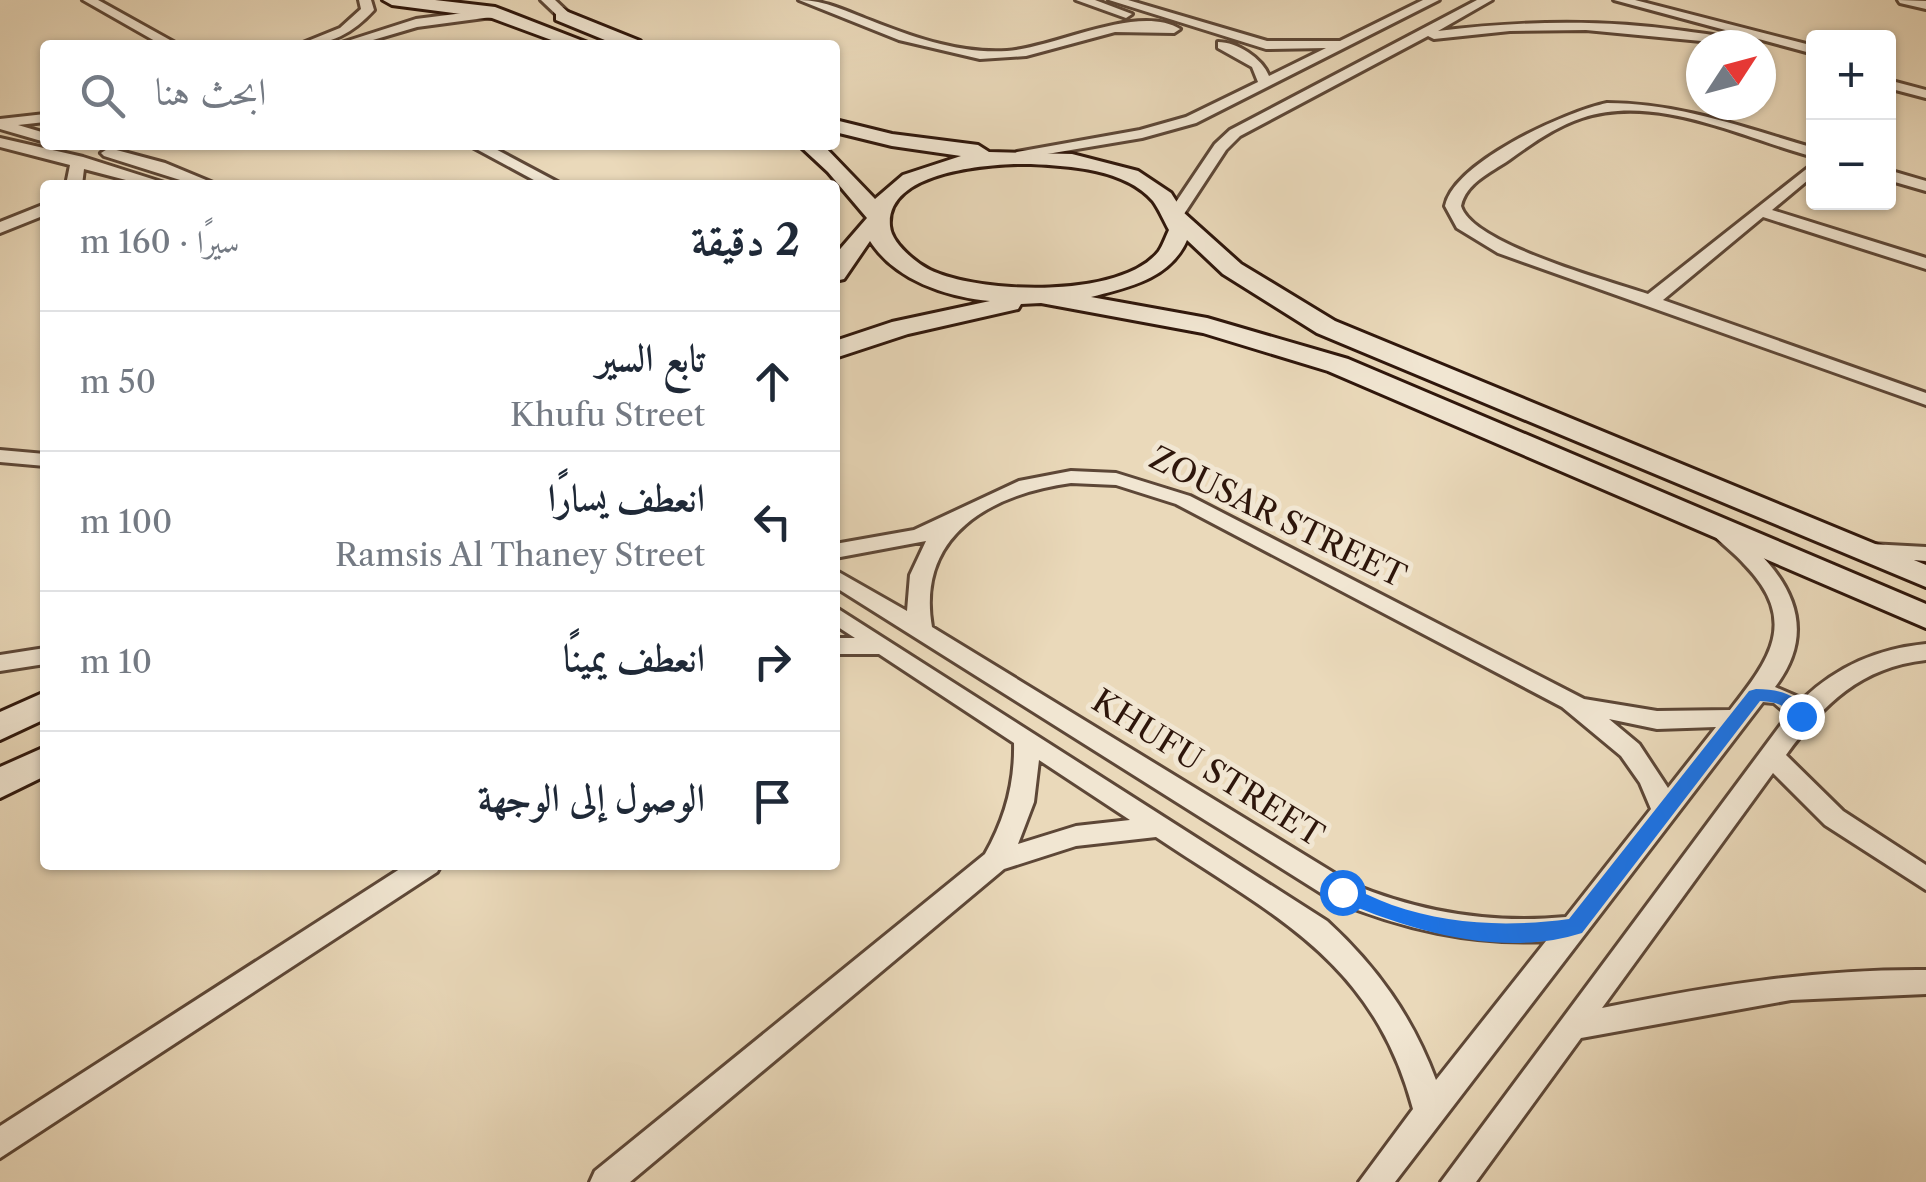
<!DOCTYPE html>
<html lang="ar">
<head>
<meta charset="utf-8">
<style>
	:root { --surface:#fff; --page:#f6f6f7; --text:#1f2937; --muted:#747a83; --line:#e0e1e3 }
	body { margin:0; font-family:"Libre Caslon Text",Amiri,serif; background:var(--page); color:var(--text); direction:rtl }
	.controls { position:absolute; right:30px; top:30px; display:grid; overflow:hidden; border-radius:10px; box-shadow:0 2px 8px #0004 }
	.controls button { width:90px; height:90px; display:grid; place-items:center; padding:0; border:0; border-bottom:2px solid var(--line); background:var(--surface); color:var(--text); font:50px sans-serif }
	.compass { position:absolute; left:1686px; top:30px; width:90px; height:90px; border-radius:50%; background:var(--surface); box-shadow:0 2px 8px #0004; rotate:54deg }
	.stop { position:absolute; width:30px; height:30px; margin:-22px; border:8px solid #1a73e8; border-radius:50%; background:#fff }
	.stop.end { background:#1a73e8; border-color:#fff; box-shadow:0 2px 10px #0008 }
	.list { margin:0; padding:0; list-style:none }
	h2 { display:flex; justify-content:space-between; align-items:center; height:130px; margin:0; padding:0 40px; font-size:42px }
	h2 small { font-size:32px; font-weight:400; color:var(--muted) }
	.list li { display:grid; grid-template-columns:65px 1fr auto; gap:30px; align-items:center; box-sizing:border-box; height:140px; padding:0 40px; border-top:2px solid var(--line) }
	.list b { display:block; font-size:38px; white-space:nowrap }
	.list p { margin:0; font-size:32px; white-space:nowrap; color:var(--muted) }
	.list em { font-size:32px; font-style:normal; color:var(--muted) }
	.icon { flex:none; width:55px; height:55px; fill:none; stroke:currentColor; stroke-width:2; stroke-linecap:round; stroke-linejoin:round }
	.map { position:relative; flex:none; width:1926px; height:1182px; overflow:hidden; direction:ltr }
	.search { position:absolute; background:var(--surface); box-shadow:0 2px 8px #0004; left:40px; top:40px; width:800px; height:110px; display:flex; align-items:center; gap:25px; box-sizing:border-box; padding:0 35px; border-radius:10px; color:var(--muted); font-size:38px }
	.panel { position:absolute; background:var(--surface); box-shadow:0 2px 8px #0004; left:40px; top:180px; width:800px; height:690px; border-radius:10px; direction:rtl }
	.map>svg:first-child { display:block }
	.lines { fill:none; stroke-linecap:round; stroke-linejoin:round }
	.street-casing { stroke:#5d4737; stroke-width:6 }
	.secondary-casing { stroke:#2e160b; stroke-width:6 }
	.street { fill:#f1e6d2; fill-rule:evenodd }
	.secondary { fill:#f1e6d2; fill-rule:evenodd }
	.route { fill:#1a73e8 }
	.labels { text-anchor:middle; stroke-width:10; stroke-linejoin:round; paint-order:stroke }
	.street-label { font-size:32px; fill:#2e160b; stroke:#f1e6d2 }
</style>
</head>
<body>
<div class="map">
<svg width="1926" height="1182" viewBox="0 0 1926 1182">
	<rect width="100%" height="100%" fill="#ead9ba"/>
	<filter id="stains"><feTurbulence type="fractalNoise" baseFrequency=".002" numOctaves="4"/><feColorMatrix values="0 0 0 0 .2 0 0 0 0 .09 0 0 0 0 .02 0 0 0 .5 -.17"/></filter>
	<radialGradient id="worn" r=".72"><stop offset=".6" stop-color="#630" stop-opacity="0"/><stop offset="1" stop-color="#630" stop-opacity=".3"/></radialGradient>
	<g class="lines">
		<defs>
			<g id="street">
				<path d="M83,0H98L179,45H162Z"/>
				<path d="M359,0H371L374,10C353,33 331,45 298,45L340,28L361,9Z"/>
				<path d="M541,0H555L574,18L563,21Z"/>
				<path d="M799,0C825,0 848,12 872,21C915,38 961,54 1007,51C1054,48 1138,3 1180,29L1174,33L1115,32L1026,56L980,59L899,40Z"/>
				<path d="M1076,0H1095L1132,14L1126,18Z"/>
				<path d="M1109,0H1128L1267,41H1340L1423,0H1439L1196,123L1142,138L1012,160L1009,157L1017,152L1140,130L1186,117L1258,82L1252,67L1218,48V42C1237,42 1262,58 1269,76L1326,48L1266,49Z"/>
				<path d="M1477,0H1492L1438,31C1520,21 1602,19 1684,31C1702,34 1727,35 1743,45L1586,30L1510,31L1434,39L1428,36L1240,136L1226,150L1182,217H1170L1168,214L1215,144L1230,130Z"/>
				<path d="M1614,0H1635L1814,46V54Z"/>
				<path d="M1898,0L1926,1V9L1900,3Z"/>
				<path d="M495,9L501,13L499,16L417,27L356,45H335L416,19Z"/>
				<path d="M1888,80L1926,90V98L1888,88Z"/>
				<path d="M1607,103C1679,103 1745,128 1814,148V157C1742,138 1657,93 1582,118C1555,127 1531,144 1509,160C1490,173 1466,183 1461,206C1472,244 1609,281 1648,294L1814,163V175L1772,210L1926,258V269L1763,217L1663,300L1926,393V405L1498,253L1457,228L1445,206C1454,162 1565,112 1607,103Z"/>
				<path d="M45,114V122L18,125L45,133V142L0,129V119Z"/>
				<path d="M0,138L83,157L171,185H145L84,169L82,185H66L70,165L0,147Z"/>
				<path d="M469,145H488L563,185H543Z"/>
				<path d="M109,148L165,163L218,185H196L104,156L101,153Z"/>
				<path d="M1888,170L1926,181V191L1888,180Z"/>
				<path d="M45,204V215L0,233V222Z"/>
				<path d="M0,450L45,454V466L0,462Z"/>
				<path d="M1071,471L1116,473L1190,496L1584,699L1657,711L1730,710C1770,659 1799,621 1745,565C1735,553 1721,544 1711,532L1722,525C1735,529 1744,539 1754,548C1797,589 1814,636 1775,687L1803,699C1838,666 1877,649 1926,644V660C1861,667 1823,704 1786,755L1843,811L1926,865V890L1825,825L1773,773L1602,1008C1710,986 1816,969 1926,970V994L1791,1000L1581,1038L1476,1182H1441L1788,715L1774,703L1763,702L1395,1182H1359L1413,1109C1373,960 1274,916 1156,837L1076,846L1004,869L630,1182H590L595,1171L985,854C1005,819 1015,783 1014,743L879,654H835V638H855L835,625V607L1327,921C1377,967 1412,1016 1436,1080L1546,941C1471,945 1402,929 1332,900L835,587V570L907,611L910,575L926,541L835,558V544L914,530L1019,481ZM1071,483L1116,485L1176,504L1562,707L1621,756L1640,783L1651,809L1566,917C1491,924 1422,913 1352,884L932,627C916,535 991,494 1071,483ZM1609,719L1657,729L1716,727L1668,788L1639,744ZM1039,760L1130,820L1076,826L1018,844L1034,802Z"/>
				<path d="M1870,544L1926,547V561L1862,556L1859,551L1862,546Z"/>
				<path d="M45,648V664L0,671V655Z"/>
				<path d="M406,865H441L437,872L0,1158V1126Z"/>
			</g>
			<g id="secondary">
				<path d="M383,0H435L495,7L593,45H565L492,18L392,5Z"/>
				<path d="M563,10L640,41L643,45H617L556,20V12Z"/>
				<path d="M835,120L892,134L978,145L989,152L1072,154L1138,171L1171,193L1183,212L1241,264L1335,321L1926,565V587L1317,333L1223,274L1187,240C1170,279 1129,287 1091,297L1207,318L1348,359L1926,604V628L1328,371L1203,333L1041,303L1021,304L1018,309L908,334L835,358V341L892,322L990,301C946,297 895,280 870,241L844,279L835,281V255L867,218L828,172L799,145H823L875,199L903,175L961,156L892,146L835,132ZM1031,164C1071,166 1125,169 1153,201C1159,209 1164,221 1169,230C1166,236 1163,245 1159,251C1122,299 980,294 930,270C916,263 891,243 890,226C885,170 994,163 1031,164Z"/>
				<path d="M45,692V719L0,740V712Z"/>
				<path d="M45,747V776L0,798V767Z"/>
			</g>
		</defs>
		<use href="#street" class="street-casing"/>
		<use href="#secondary" class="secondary-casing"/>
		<use href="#street" class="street"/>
		<use href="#secondary" class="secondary"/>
	</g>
	<path class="route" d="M1756,689C1782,690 1796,693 1810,716L1801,722L1795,720C1785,705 1778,702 1760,701L1582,933C1500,959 1409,930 1334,898L1332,892L1342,884C1359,890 1375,899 1392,905C1449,925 1509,927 1569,919L1749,691Z"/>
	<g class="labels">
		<g class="street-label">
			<text transform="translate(1278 517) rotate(26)" y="11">ZOUSAR STREET</text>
			<text transform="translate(1208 768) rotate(32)" y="11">KHUFU STREET</text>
		</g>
	</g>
	<rect width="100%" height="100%" filter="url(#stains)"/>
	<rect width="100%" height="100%" fill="url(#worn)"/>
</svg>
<div class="controls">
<button>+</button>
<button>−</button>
</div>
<svg class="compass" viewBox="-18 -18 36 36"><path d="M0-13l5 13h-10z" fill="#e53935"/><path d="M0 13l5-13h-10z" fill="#747a83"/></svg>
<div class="stop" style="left:1342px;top:892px"></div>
<div class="stop end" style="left:1801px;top:716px"></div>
<div class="search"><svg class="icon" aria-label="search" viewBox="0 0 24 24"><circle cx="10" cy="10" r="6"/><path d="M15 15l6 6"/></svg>ابحث هنا</div>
<section class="panel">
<h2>2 دقيقة<small>سيرًا · 160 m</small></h2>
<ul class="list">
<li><svg class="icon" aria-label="ahead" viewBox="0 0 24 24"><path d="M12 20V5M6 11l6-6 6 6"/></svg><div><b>تابع السير</b><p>Khufu Street</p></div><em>50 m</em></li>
<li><svg class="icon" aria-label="left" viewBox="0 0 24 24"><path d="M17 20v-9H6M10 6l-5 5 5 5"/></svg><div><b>انعطف يسارًا</b><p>Ramsis Al Thaney Street</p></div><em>100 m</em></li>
<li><svg class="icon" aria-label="right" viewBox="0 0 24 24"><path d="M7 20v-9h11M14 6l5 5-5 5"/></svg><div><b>انعطف يمينًا</b></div><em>10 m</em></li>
<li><svg class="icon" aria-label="arrive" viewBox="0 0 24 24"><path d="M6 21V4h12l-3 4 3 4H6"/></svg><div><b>الوصول إلى الوجهة</b></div></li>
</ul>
</section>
</div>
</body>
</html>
